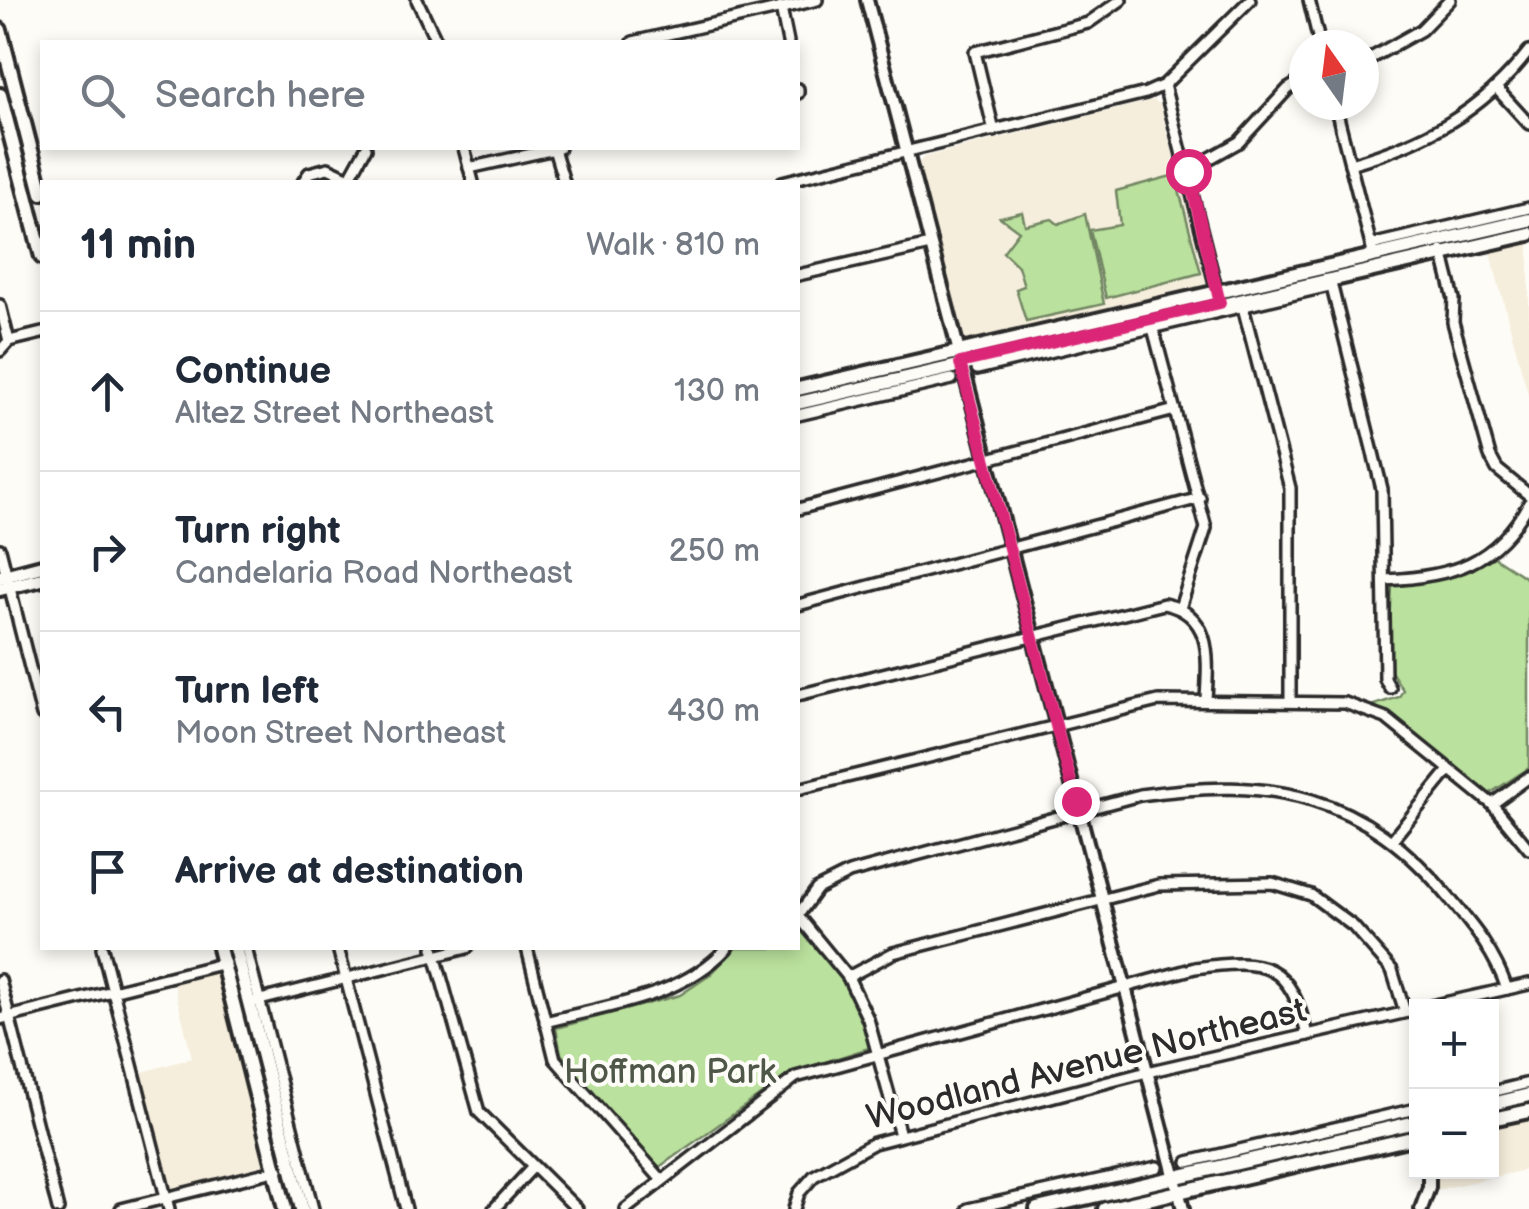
<!DOCTYPE html>
<html lang="en">
<head>
<meta charset="utf-8">
<style>
	:root { --surface:#fff; --page:#f2f2f3; --text:#1f2937; --muted:#747a83; --line:#e0e1e3 }
	body { margin:0; font-family:"Balsamiq Sans",sans-serif; background:var(--page); color:var(--text) }
	.controls { position:absolute; right:30px; bottom:30px; display:grid; overflow:hidden; border-radius:0px; box-shadow:0 5px 15px #0003 }
	.controls button { width:90px; height:90px; display:grid; place-items:center; padding:0; border:0; border-bottom:2px solid var(--line); background:var(--surface); color:var(--text); font:50px sans-serif }
	.compass { position:absolute; left:1289px; top:30px; width:90px; height:90px; border-radius:50%; background:var(--surface); box-shadow:0 5px 15px #0003; rotate:346deg }
	.stop { position:absolute; width:30px; height:30px; margin:-22px; border:8px solid #db2777; border-radius:50%; background:#fff }
	.stop.end { background:#db2777; border-color:#fff; box-shadow:0 2px 10px #0008 }
	.list { margin:0; padding:0; list-style:none }
	h2 { display:flex; justify-content:space-between; align-items:center; height:130px; margin:0; padding:0 40px; font-size:42px }
	h2 small { font-size:32px; font-weight:400; color:var(--muted) }
	.list li { display:grid; grid-template-columns:65px 1fr auto; gap:30px; align-items:center; box-sizing:border-box; height:160px; padding:0 40px; border-top:2px solid var(--line) }
	.list b { display:block; font-size:38px; white-space:nowrap }
	.list p { margin:0; font-size:32px; white-space:nowrap; color:var(--muted) }
	.list em { font-size:32px; font-style:normal; color:var(--muted) }
	.icon { flex:none; width:55px; height:55px; fill:none; stroke:currentColor; stroke-width:2; stroke-linecap:round; stroke-linejoin:round }
	.map { position:relative; flex:none; width:1529px; height:1209px; overflow:hidden }
	.search { position:absolute; background:var(--surface); box-shadow:0 5px 15px #0003; left:40px; top:40px; width:760px; height:110px; display:flex; align-items:center; gap:25px; box-sizing:border-box; padding:0 35px; border-radius:0px; color:var(--muted); font-size:38px }
	.panel { position:absolute; background:var(--surface); box-shadow:0 5px 15px #0003; left:40px; top:180px; width:760px; height:770px; border-radius:0px }
	.map>svg:first-child { display:block }
	.built { fill:#f6eedc }
	.green { fill:#bae19d; stroke:#728664; stroke-width:2.5 }
	.lines { fill:none; stroke-linecap:round; stroke-linejoin:round }
	.minor-casing { stroke:#2b2b2b; stroke-width:16 }
	.tertiary-casing { stroke:#2b2b2b; stroke-width:18 }
	.secondary-casing { stroke:#2b2b2b; stroke-width:20 }
	.minor { stroke:#fdfcf7; stroke-width:9 }
	.tertiary { stroke:#fdfcf7; stroke-width:10 }
	.secondary { stroke:#fdfcf7; stroke-width:12 }
	.route { stroke:#db2777; stroke-width:12 }
	.labels { text-anchor:middle; stroke-width:8; stroke-linejoin:round; paint-order:stroke }
	.street-label { font-size:35px; fill:#2b2b2b; stroke:#fdfcf7 }
	.park-label { font-size:35px; fill:#4f5848; stroke:#fdfcf7 }
</style>
</head>
<body>
<div class="map">
<svg width="1529" height="1209" viewBox="0 0 1529 1209">
	<rect width="100%" height="100%" fill="#fdfcf7"/>
	<filter id="ink" filterUnits="userSpaceOnUse"><feTurbulence type="fractalNoise" baseFrequency=".01" numOctaves="2"/><feDisplacementMap in="SourceGraphic" scale="20" xChannelSelector="R" yChannelSelector="G"/><feConvolveMatrix kernelMatrix="1 2 1 2 8 2 1 2 1" color-interpolation-filters="sRGB"/></filter>
	<g filter="url(#ink)">
		<g class="built">
			<path d="M1153,100L1160,104L1207,286L963,344L918,164L924,157Z"/>
			<path d="M1529,238V398L1489,248Z"/>
			<path d="M219,971L267,1164L173,1189L167,1184L139,1073L192,1058L173,981Z"/>
			<path d="M1529,1116V1169L1436,1190V1172H1492V1125Z"/>
		</g>
		<g class="green">
			<path d="M1175,175L1201,273L1106,298L1090,230L1120,225L1116,191Z"/>
			<path d="M1022,212L1025,225L1052,219L1058,224L1085,214L1104,304L1026,321L1016,289L1024,286L1018,266L1003,252L1019,231L1000,217Z"/>
			<path d="M1494,557L1529,580V768L1489,794L1374,705L1399,697L1403,690L1388,667L1392,586L1463,572Z"/>
			<path d="M798,925L843,978L872,1047L791,1073L658,1168L561,1054L556,1028L680,995L710,975L736,948H798Z"/>
		</g>
		<g class="lines">
			<defs>
				<g id="minor">
					<path d="M417,0L437,42"/>
					<path d="M1309,0L1320,45"/>
					<path d="M781,8L788,42"/>
					<path d="M633,42L817,0"/>
					<path d="M1364,62L1421,30L1450,0"/>
					<path d="M1164,85L1220,303"/>
					<path d="M798,89V93"/>
					<path d="M1497,89L1529,124"/>
					<path d="M1335,105L1374,257"/>
					<path d="M994,131L975,52L1088,23L1121,0"/>
					<path d="M464,148L473,182"/>
					<path d="M554,149L564,182"/>
					<path d="M1350,164C1424,143 1482,112 1529,51"/>
					<path d="M469,168L559,148"/>
					<path d="M1187,171L1239,142L1288,89L1304,79"/>
					<path d="M350,177L366,148"/>
					<path d="M303,182L309,173L328,168L358,182"/>
					<path d="M782,182L1146,93L1164,85L1250,0"/>
					<path d="M1371,245L1529,208"/>
					<path d="M1442,251L1454,299L1453,322L1490,456L1497,469L1529,495"/>
					<path d="M798,275L930,245"/>
					<path d="M1330,279L1382,489L1385,679L1390,688"/>
					<path d="M0,305L9,341"/>
					<path d="M1243,307L1290,488V701"/>
					<path d="M1153,328L1206,528L1180,608"/>
					<path d="M0,351L9,341L42,333"/>
					<path d="M977,369L1329,286"/>
					<path d="M798,415L952,379"/>
					<path d="M798,509L1175,410"/>
					<path d="M0,549L42,715"/>
					<path d="M1385,580C1452,577 1496,564 1529,503"/>
					<path d="M798,605L1200,498"/>
					<path d="M798,695L1164,604C1214,614 1208,660 1206,700"/>
					<path d="M798,789L1158,701L1345,703L1386,718L1492,804L1529,849"/>
					<path d="M1492,804L1529,777"/>
					<path d="M1392,840L1449,770"/>
					<path d="M798,915L817,889L849,873L1140,795C1271,776 1363,792 1450,899C1474,928 1495,953 1507,989"/>
					<path d="M798,916L848,977L868,1019L900,1135"/>
					<path d="M102,948L169,1209"/>
					<path d="M246,948L313,1209"/>
					<path d="M338,948L406,1209"/>
					<path d="M433,948L479,1112L577,1209"/>
					<path d="M527,948L555,1059L661,1179"/>
					<path d="M848,977L893,953L1159,885L1272,883L1311,895L1353,926L1392,970L1405,1012"/>
					<path d="M0,980L58,1209"/>
					<path d="M256,1001L467,948"/>
					<path d="M1431,1006L1529,984"/>
					<path d="M0,1019L225,963"/>
					<path d="M545,1022C609,1005 681,998 727,948"/>
					<path d="M1492,1092L1529,1083"/>
					<path d="M1188,1162L1416,1109"/>
					<path d="M121,1209L278,1170"/>
					<path d="M494,1209L532,1168"/>
					<path d="M626,1209L796,1077L1195,968C1266,958 1290,962 1307,1035"/>
					<path d="M794,1209L799,1193L814,1176L874,1143L1147,1072L1416,1010"/>
					<path d="M968,1209L1157,1167"/>
				</g>
				<g id="tertiary">
					<path d="M867,0L1183,1209"/>
					<path d="M1421,1209L1429,1187V1172"/>
				</g>
				<g id="secondary">
					<path d="M0,30L42,193"/>
					<path d="M0,95L42,257"/>
					<path d="M798,389L1529,220"/>
					<path d="M798,403L1529,234"/>
					<path d="M0,577L42,566"/>
					<path d="M0,589L42,579"/>
					<path d="M219,948L285,1209"/>
					<path d="M235,948L302,1209"/>
					<path d="M1492,1104L1529,1095"/>
					<path d="M1492,1119L1529,1111"/>
					<path d="M1037,1209L1416,1122"/>
					<path d="M1105,1209L1416,1137"/>
				</g>
			</defs>
			<use href="#minor" class="minor-casing"/>
			<use href="#tertiary" class="tertiary-casing"/>
			<use href="#secondary" class="secondary-casing"/>
			<use href="#minor" class="minor"/>
			<use href="#tertiary" class="tertiary"/>
			<use href="#secondary" class="secondary"/>
		</g>
	</g>
	<g class="lines" filter="url(#ink)">
		<path class="route" d="M1076,801L960,363L1220,303L1188,171"/>
	</g>
	<g class="labels">
		<g class="street-label">
			<text transform="translate(1086 1063) rotate(-14)" y="12">Woodland Avenue Northeast</text>
		</g>
		<g class="park-label">
			<text x="670" y="1083">Hoffman Park</text>
		</g>
	</g>
</svg>
<div class="controls">
<button>+</button>
<button>−</button>
</div>
<svg class="compass" viewBox="-18 -18 36 36"><path d="M0-13l5 13h-10z" fill="#e53935"/><path d="M0 13l5-13h-10z" fill="#747a83"/></svg>
<div class="stop" style="left:1188px;top:171px"></div>
<div class="stop end" style="left:1076px;top:801px"></div>
<div class="search"><svg class="icon" aria-label="search" viewBox="0 0 24 24"><circle cx="10" cy="10" r="6"/><path d="M15 15l6 6"/></svg>Search here</div>
<section class="panel">
<h2>11 min<small>Walk · 810 m</small></h2>
<ul class="list">
<li><svg class="icon" aria-label="ahead" viewBox="0 0 24 24"><path d="M12 20V5M6 11l6-6 6 6"/></svg><div><b>Continue</b><p>Altez Street Northeast</p></div><em>130 m</em></li>
<li><svg class="icon" aria-label="right" viewBox="0 0 24 24"><path d="M7 20v-9h11M14 6l5 5-5 5"/></svg><div><b>Turn right</b><p>Candelaria Road Northeast</p></div><em>250 m</em></li>
<li><svg class="icon" aria-label="left" viewBox="0 0 24 24"><path d="M17 20v-9H6M10 6l-5 5 5 5"/></svg><div><b>Turn left</b><p>Moon Street Northeast</p></div><em>430 m</em></li>
<li><svg class="icon" aria-label="arrive" viewBox="0 0 24 24"><path d="M6 21V4h12l-3 4 3 4H6"/></svg><div><b>Arrive at destination</b></div></li>
</ul>
</section>
</div>
</body>
</html>
